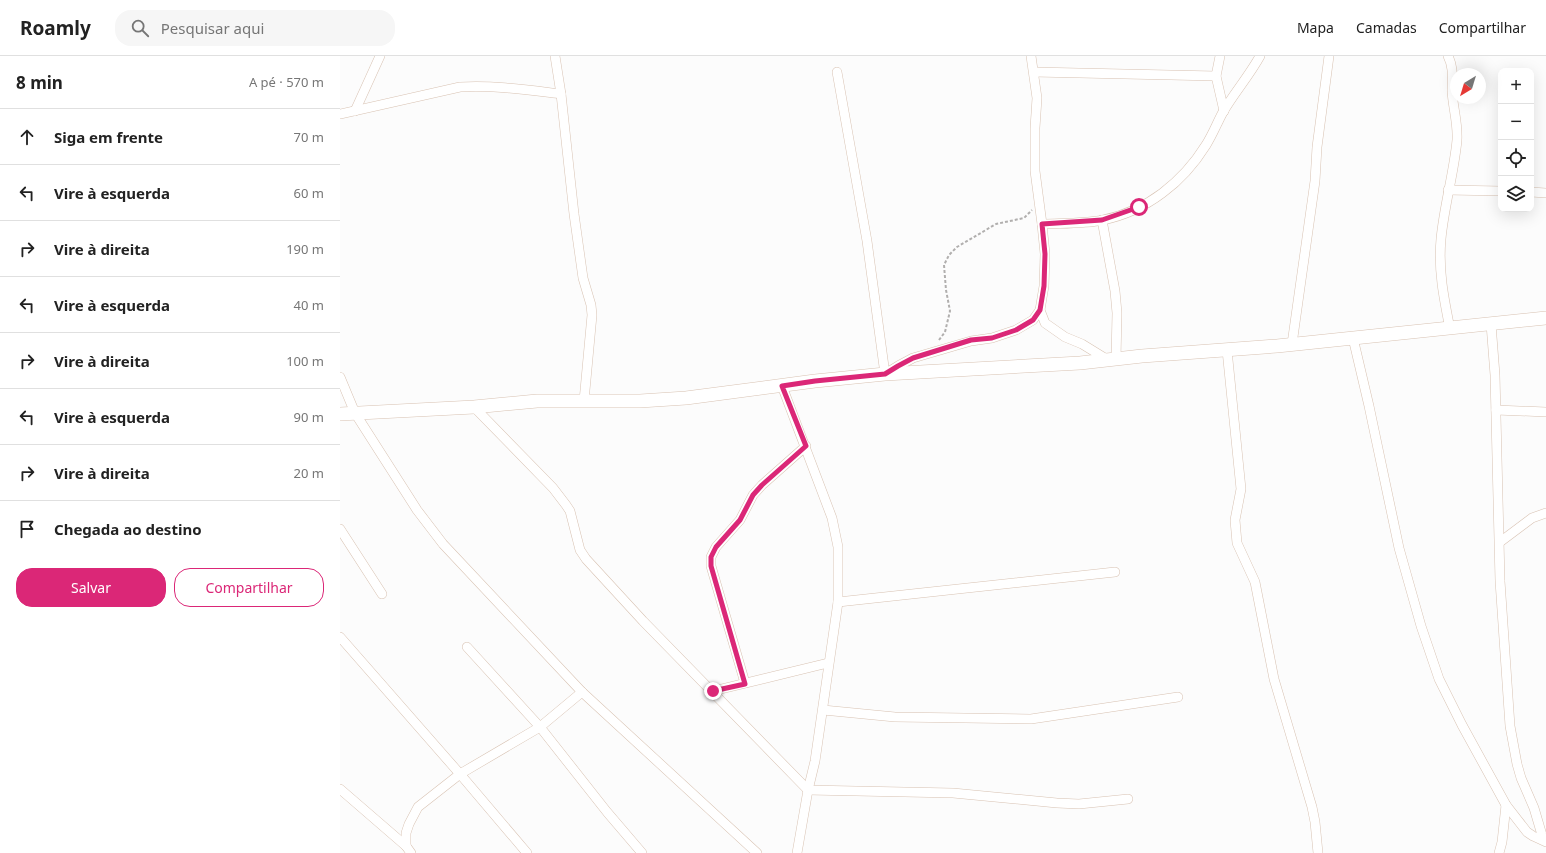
<!DOCTYPE html>
<html lang="pt">
<head>
<meta charset="utf-8">
<style>
	:root { --surface:#fff; --page:#f6f6f6; --text:#222; --muted:#767676; --line:#e0e0e0; --accent:#db2777 }
	body { margin:0; font-family:"Noto Sans",sans-serif; background:var(--page); color:var(--text) }
	.controls { position:absolute; right:12px; top:12px; display:grid; overflow:hidden; border-radius:8px; box-shadow:0 4px 16px #0002 }
	.controls button { width:36px; height:36px; display:grid; place-items:center; padding:0; border:0; border-bottom:1px solid var(--line); background:var(--surface); color:var(--text); font:20px sans-serif }
	.compass { position:absolute; left:1110px; top:12px; width:36px; height:36px; border-radius:50%; background:var(--surface); box-shadow:0 4px 16px #0002; rotate:218deg }
	.stop { position:absolute; width:12px; height:12px; margin:-9px; border:3px solid #db2777; border-radius:50%; background:#fff }
	.stop.end { background:#db2777; border-color:#fff; box-shadow:0 1px 4px #0008 }
	.list { margin:0; padding:0; list-style:none }
	h2 { display:flex; justify-content:space-between; align-items:center; height:52px; margin:0; padding:0 16px; font-size:17px }
	h2 small { font-size:13px; font-weight:400; color:var(--muted) }
	.list li { display:grid; grid-template-columns:26px 1fr auto; gap:12px; align-items:center; box-sizing:border-box; height:56px; padding:0 16px; border-top:1px solid var(--line) }
	.list b { display:block; font-size:15px; white-space:nowrap }
	.list em { font-size:13px; font-style:normal; color:var(--muted) }
	.actions { display:flex; gap:8px; padding:12px 16px }
	.actions a { flex:1; padding:9px 0; border:1px solid var(--accent); border-radius:16px; text-align:center; font-size:14px; color:var(--accent) }
	.actions .main { background:var(--accent); color:#fff }
	.icon { flex:none; width:22px; height:22px; fill:none; stroke:currentColor; stroke-width:2; stroke-linecap:round; stroke-linejoin:round }
	.map { position:relative; flex:none; width:1206px; height:797px; overflow:hidden }
	header { display:flex; align-items:center; gap:24px; box-sizing:border-box; height:56px; padding:0 20px; background:var(--surface); border-bottom:1px solid var(--line) }
	header strong { font-size:19px }
	nav { display:flex; gap:22px; margin-inline-start:auto; font-size:14px }
	.search { width:280px; height:36px; background:var(--page); display:flex; align-items:center; gap:10px; box-sizing:border-box; padding:0 14px; border-radius:16px; color:var(--muted); font-size:15px }
	main { display:flex }
	aside { flex:1; background:var(--surface) }
	.map>svg:first-child { display:block }
	.lines { fill:none; stroke-linecap:round; stroke-linejoin:round }
	.street-casing { stroke:#d8c2b2; stroke-width:10 }
	.secondary-casing { stroke:#d8c2b2; stroke-width:14 }
	.path { stroke:#b1afae; stroke-width:2; stroke-dasharray:3 2; stroke-linecap:butt }
	.street { stroke:#fff; stroke-width:9 }
	.secondary { stroke:#fff; stroke-width:13 }
	.route { stroke:#db2777; stroke-width:5 }
</style>
</head>
<body>
<header>
<strong>Roamly</strong>
<div class="search"><svg class="icon" aria-label="search" viewBox="0 0 24 24"><circle cx="10" cy="10" r="6"/><path d="M15 15l6 6"/></svg>Pesquisar aqui</div>
<nav><a>Mapa</a><a>Camadas</a><a>Compartilhar</a></nav>
</header>
<main>
<aside>
<h2>8 min<small>A pé · 570 m</small></h2>
<ul class="list">
<li><svg class="icon" aria-label="ahead" viewBox="0 0 24 24"><path d="M12 20V5M6 11l6-6 6 6"/></svg><div><b>Siga em frente</b></div><em>70 m</em></li>
<li><svg class="icon" aria-label="left" viewBox="0 0 24 24"><path d="M17 20v-9H6M10 6l-5 5 5 5"/></svg><div><b>Vire à esquerda</b></div><em>60 m</em></li>
<li><svg class="icon" aria-label="right" viewBox="0 0 24 24"><path d="M7 20v-9h11M14 6l5 5-5 5"/></svg><div><b>Vire à direita</b></div><em>190 m</em></li>
<li><svg class="icon" aria-label="left" viewBox="0 0 24 24"><path d="M17 20v-9H6M10 6l-5 5 5 5"/></svg><div><b>Vire à esquerda</b></div><em>40 m</em></li>
<li><svg class="icon" aria-label="right" viewBox="0 0 24 24"><path d="M7 20v-9h11M14 6l5 5-5 5"/></svg><div><b>Vire à direita</b></div><em>100 m</em></li>
<li><svg class="icon" aria-label="left" viewBox="0 0 24 24"><path d="M17 20v-9H6M10 6l-5 5 5 5"/></svg><div><b>Vire à esquerda</b></div><em>90 m</em></li>
<li><svg class="icon" aria-label="right" viewBox="0 0 24 24"><path d="M7 20v-9h11M14 6l5 5-5 5"/></svg><div><b>Vire à direita</b></div><em>20 m</em></li>
<li><svg class="icon" aria-label="arrive" viewBox="0 0 24 24"><path d="M6 21V4h12l-3 4 3 4H6"/></svg><div><b>Chegada ao destino</b></div></li>
</ul>
<div class="actions"><a class="main">Salvar</a><a>Compartilhar</a></div>
</aside>
<div class="map">
<svg width="1206" height="797" viewBox="0 0 1206 797">
	<rect width="100%" height="100%" fill="#fcfcfc"/>
	<g class="lines">
		<defs>
			<g id="street">
				<path d="M215,0L221,38L234,158L243,222L251,249L252,259L244,345"/>
				<path d="M880,0L876,20L884,55"/>
				<path d="M1108,0C1114,12 1112,22 1112,35C1113,52 1118,67 1117,84C1114,117 1104,150 1101,183C1098,214 1104,243 1110,273"/>
				<path d="M497,16L527,185L545,318L558,310L573,302L631,285L652,282L676,274L693,264L700,254L704,230L705,198L702,168L695,115V72L697,42L691,0"/>
				<path d="M694,16L876,20"/>
				<path d="M15,55L40,0"/>
				<path d="M0,58L120,31C154,29 188,34 221,38"/>
				<path d="M1108,134L1161,135"/>
				<path d="M1191,136L1206,137"/>
				<path d="M762,164L775,235L777,257L776,303"/>
				<path d="M702,168C722,167 744,168 763,164C807,155 843,126 866,89C873,78 877,67 883,56C894,37 909,20 920,0"/>
				<path d="M700,254L705,267L725,281L742,288L768,304"/>
				<path d="M1151,268L1155,319L1160,525L1170,670L1177,708L1181,722L1194,752L1202,779L1206,784"/>
				<path d="M1013,282L1029,350L1059,492L1081,570L1099,623L1122,669L1166,749L1187,776L1193,780L1206,786"/>
				<path d="M952,288L975,125L977,91L989,0"/>
				<path d="M887,294L901,433L895,464L897,487L915,526L934,623L972,751L975,766L978,797"/>
				<path d="M0,321L15,357L77,454L103,488L242,636L417,797"/>
				<path d="M442,330L492,462L498,491V546L475,705L468,734L457,797"/>
				<path d="M134,351L213,432L226,449L230,455L240,494L246,503L303,565L468,734L613,737L717,747L739,748L788,743"/>
				<path d="M1156,354L1206,356"/>
				<path d="M0,473L42,538"/>
				<path d="M1160,486L1192,462L1206,457"/>
				<path d="M498,546L775,516"/>
				<path d="M0,581L120,718L187,797"/>
				<path d="M127,591L200,671L267,756L302,797"/>
				<path d="M405,627L371,510V501L376,491L400,464L413,439L422,429L466,390"/>
				<path d="M373,635L488,607"/>
				<path d="M483,654L555,661L691,663L838,641"/>
				<path d="M0,733L66,790L71,797"/>
				<path d="M66,790V777L69,768L78,751L120,718L200,671L242,636"/>
				<path d="M1159,797L1162,786L1166,749"/>
			</g>
			<path id="secondary" d="M0,358L134,351L197,345H300L346,342L475,325L545,318L740,307L802,300L937,290L1206,262"/>
		</defs>
		<use href="#street" class="street-casing"/>
		<use href="#secondary" class="secondary-casing"/>
		<path class="path" d="M599,284L605,276L610,255L606,234L604,209L609,199L617,191L656,168L684,162L692,154"/>
		<use href="#street" class="street"/>
		<use href="#secondary" class="secondary"/>
	</g>
	<g class="lines">
		<path class="route" d="M373,635L405,628L371,510V501L376,491L400,464L413,439L422,429L466,390L442,330L475,325L545,318L558,310L573,302L631,284L652,282L676,274L693,264L700,254L704,230L705,198L702,168L762,164L799,151"/>
	</g>
</svg>
<div class="controls">
<button>+</button>
<button>−</button>
<button><svg class="icon" aria-label="locate" viewBox="0 0 24 24"><circle cx="12" cy="12" r="6"/><path d="M12 2v4M12 18v4M2 12h4M18 12h4"/></svg></button>
<button><svg class="icon" aria-label="layers" viewBox="0 0 24 24"><path d="M12 4l9 5-9 5-9-5zM3 14l9 5 9-5"/></svg></button>
</div>
<svg class="compass" viewBox="-18 -18 36 36"><path d="M0-13l5 13h-10z" fill="#e53935"/><path d="M0 13l5-13h-10z" fill="#767676"/></svg>
<div class="stop" style="left:799px;top:151px"></div>
<div class="stop end" style="left:373px;top:635px"></div>
</div>
</main>
</body>
</html>
